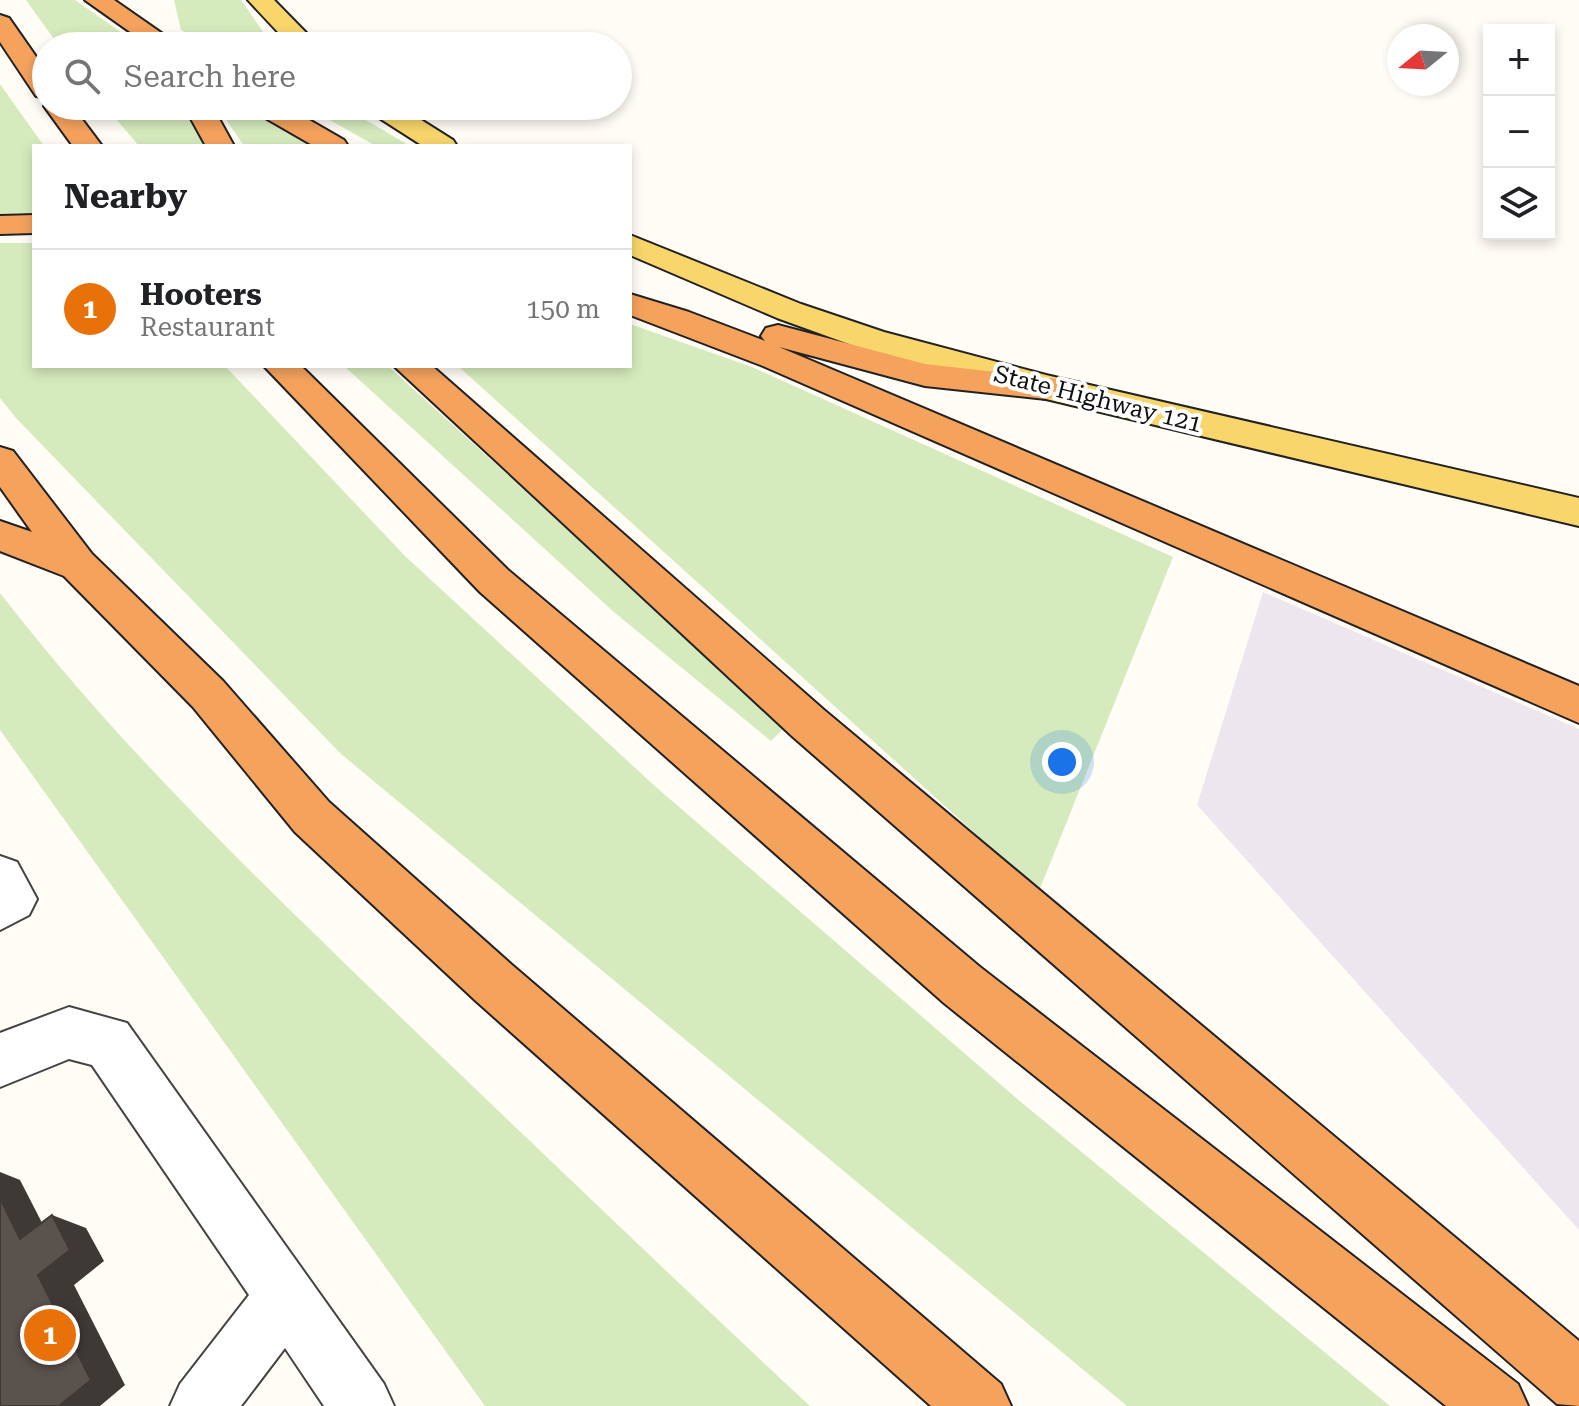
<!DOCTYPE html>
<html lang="en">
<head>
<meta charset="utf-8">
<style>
	:root { --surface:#fff; --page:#f2f2f2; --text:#202124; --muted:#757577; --line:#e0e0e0; --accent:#c4262e }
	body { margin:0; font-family:"Roboto Serif",serif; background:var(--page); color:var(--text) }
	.controls { position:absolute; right:24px; top:24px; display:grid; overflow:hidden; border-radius:0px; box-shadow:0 4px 12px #0003 }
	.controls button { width:72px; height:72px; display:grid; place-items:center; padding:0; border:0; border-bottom:2px solid var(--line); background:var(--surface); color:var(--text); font:40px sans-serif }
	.compass { position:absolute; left:1387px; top:24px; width:72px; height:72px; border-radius:50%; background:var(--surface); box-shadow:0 4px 12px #0003; rotate:252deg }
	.you { position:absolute; left:1062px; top:762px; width:28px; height:28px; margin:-20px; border:6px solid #fff; border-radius:50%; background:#1a73e8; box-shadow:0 0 0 12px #1a73e833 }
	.badge { display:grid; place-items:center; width:52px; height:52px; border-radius:50%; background:var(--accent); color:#fff; font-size:26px; font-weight:700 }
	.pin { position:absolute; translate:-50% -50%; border:4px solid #fff; box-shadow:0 2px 8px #0006 }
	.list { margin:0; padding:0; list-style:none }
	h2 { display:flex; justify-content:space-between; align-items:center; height:104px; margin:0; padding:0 32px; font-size:34px }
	h2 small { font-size:26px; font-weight:400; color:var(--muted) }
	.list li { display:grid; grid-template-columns:52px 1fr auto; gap:24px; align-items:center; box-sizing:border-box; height:120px; padding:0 32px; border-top:2px solid var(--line) }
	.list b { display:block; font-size:30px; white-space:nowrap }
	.list p { margin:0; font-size:26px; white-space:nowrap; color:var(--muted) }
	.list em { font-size:26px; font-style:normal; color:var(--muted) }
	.icon { flex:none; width:44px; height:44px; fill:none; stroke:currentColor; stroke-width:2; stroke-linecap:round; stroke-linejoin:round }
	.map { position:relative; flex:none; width:1579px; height:1406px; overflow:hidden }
	.search { position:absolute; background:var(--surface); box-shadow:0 4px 12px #0003; left:32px; top:32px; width:600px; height:88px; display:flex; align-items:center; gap:20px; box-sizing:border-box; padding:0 28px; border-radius:44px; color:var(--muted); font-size:30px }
	.panel { position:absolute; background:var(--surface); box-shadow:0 4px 12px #0003; left:32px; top:144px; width:600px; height:224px; border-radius:0px }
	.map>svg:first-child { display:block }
	.industrial { fill:#eee6ef }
	.green { fill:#d5ebbd }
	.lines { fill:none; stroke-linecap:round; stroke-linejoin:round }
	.minor-casing { stroke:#444; stroke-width:4 }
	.major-casing { stroke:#222; stroke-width:4 }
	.highway-casing { stroke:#222; stroke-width:4 }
	.minor { fill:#fff; fill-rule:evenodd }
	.major { fill:#f9d66b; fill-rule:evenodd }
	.highway { fill:#f5a25d; fill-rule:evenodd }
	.shaded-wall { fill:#3f3936 }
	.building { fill:#5a524d; stroke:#3f3936; stroke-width:2 }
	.labels { text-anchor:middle; stroke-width:8; stroke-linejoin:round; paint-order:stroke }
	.street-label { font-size:24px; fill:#111; stroke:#fff }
</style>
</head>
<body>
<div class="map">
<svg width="1579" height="1406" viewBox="0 0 1579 1406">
	<rect width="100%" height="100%" fill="#fffdf5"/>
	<path class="industrial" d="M1263,592L1579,729V1230L1197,805Z"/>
	<g class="green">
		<path d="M26,0H75L141,46H59Z"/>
		<path d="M174,0H241L266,36L278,46H207L181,30Z"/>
		<path d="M0,84L44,146H34V213L0,214Z"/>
		<path d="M105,106H181L204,146H139Z"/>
		<path d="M217,106H241L310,146H244Z"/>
		<path d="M305,106H349L364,119L410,146H376Z"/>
		<path d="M0,243H34V366H225L405,556L657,788L1021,1102L1390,1406H1127L341,754L16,418L0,398Z"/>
		<path d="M630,324L752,367L1173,557L1039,891L458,366H630Z"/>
		<path d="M344,366H388L785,727L771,741L615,613Z"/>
		<path d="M0,593C117,744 252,874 389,1006C529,1140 668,1274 810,1406H485L0,730Z"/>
	</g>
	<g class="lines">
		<defs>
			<g id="minor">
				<path d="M0,856L17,862L37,899L29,915L0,930Z"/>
				<path d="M69,1007L127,1023L384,1384L394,1406H324L285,1348L241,1406H170L180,1384L249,1295L92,1065L69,1059L0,1087V1033Z"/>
			</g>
			<g id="major">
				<path d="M248,0H274L319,46H291Z"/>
				<path d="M366,106H399L453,140L457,146H423L370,112Z"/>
				<path d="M630,235L801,304L884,332L1046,375L1579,498V526L1046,399L860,348L777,318L630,255Z"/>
			</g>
			<g id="highway">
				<path d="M85,0H114L180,46H150Z"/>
				<path d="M0,15L9,18L46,71V98L36,96L0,42Z"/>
				<path d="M46,103V106H72L102,146H73L44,106Z"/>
				<path d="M184,106H212L234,146H206Z"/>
				<path d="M251,106H285L344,140L348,146H314L255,112Z"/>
				<path d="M34,215V233L0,234V216Z"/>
				<path d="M630,294L689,312L765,341L761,336L766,328L778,325L925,364L1058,379L1064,387L1058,395L1046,399L925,386L779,347L1579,686V723L763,366L630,315Z"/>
				<path d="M264,366H301L508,570L980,967L1518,1384L1528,1406H1446L944,1003L480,592Z"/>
				<path d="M394,366H432L824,710L1579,1341V1406L1557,1404L792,736Z"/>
				<path d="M0,447L13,451L92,554L223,681L329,802L512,965L1001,1384L1011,1406H931L476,1001L295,832L193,707L64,576L0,551V521L32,532L0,487Z"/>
			</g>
		</defs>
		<use href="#minor" class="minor-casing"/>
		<use href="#major" class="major-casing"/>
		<use href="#highway" class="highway-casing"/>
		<use href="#minor" class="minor"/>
		<use href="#major" class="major"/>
		<use href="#highway" class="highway"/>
	</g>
	<g class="shaded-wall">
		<path d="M0,1172L20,1180L56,1250L20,1239L0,1198Z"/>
		<path d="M52,1215L86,1228L104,1261L74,1285L125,1385L100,1406H59L38,1275Z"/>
	</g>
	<path class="building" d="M0,1198L20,1239L52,1215L70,1250L38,1275L91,1380L59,1406H0Z"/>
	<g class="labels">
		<g class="street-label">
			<text transform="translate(1098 399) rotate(14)" y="8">State Highway 121</text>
		</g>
	</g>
</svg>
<div class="controls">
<button>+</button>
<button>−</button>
<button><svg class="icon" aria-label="layers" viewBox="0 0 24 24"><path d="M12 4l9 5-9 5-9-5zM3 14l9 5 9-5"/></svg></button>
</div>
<svg class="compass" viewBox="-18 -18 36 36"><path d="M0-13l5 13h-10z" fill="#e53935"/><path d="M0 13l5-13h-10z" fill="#757577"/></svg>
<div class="you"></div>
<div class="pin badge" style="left:50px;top:1335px;background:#e8710a">1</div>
<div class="search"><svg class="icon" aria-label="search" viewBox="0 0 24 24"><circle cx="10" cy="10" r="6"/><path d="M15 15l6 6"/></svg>Search here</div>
<section class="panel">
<h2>Nearby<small></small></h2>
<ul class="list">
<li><span class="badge" style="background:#e8710a">1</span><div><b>Hooters</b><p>Restaurant</p></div><em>150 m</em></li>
</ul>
</section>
</div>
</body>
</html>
